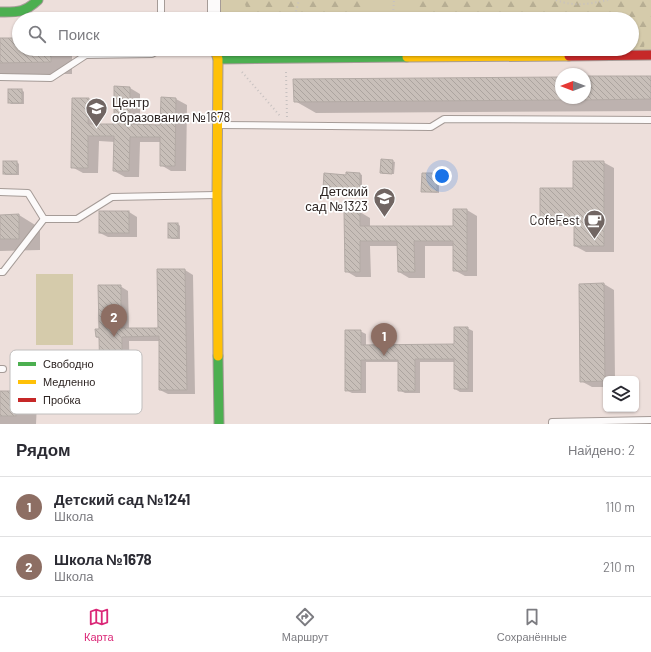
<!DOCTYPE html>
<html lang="ru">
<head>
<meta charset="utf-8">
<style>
	:root { --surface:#fff; --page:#f2f2f3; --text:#2b2b33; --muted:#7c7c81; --line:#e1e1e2; --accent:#db2777 }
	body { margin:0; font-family:Barlow,sans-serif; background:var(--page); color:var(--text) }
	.controls { position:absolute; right:12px; bottom:12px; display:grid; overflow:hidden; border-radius:6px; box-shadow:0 1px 3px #0004 }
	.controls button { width:36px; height:36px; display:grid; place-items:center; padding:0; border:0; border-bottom:1px solid var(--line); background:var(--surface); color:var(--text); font:20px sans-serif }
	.compass { position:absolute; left:555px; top:68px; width:36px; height:36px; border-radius:50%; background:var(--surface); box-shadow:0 1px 3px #0004; rotate:270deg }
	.you { position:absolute; left:442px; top:176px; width:14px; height:14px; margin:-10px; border:3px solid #fff; border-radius:50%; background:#1a73e8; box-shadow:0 0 0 6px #1a73e833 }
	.badge { display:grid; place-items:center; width:26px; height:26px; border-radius:50%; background:var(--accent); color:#fff; font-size:13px; font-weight:700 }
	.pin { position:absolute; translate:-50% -33px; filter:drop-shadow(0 1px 2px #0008) }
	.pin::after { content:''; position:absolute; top:21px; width:14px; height:12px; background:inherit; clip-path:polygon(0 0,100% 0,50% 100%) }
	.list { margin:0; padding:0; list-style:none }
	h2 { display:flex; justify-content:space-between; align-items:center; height:52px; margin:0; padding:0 16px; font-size:17px }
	h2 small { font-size:13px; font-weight:400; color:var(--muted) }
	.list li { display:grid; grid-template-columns:26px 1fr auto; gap:12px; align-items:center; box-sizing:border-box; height:60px; padding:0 16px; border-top:1px solid var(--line) }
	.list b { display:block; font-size:15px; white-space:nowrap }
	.list p { margin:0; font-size:13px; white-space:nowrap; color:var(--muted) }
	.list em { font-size:13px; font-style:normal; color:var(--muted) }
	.icon { flex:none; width:22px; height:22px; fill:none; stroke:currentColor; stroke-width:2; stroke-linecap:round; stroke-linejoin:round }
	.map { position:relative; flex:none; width:651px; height:424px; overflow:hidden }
	.search { position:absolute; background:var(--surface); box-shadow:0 1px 3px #0004; left:12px; right:12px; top:12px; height:44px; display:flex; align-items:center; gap:10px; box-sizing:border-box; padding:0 14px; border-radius:22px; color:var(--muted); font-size:15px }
	.sheet { height:172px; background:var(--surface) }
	nav { display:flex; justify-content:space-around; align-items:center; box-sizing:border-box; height:56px; border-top:1px solid var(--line); background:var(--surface); font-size:11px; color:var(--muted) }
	nav a { display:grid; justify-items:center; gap:2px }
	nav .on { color:var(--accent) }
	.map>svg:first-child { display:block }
	.green { fill:#d5cbab }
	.forest { fill:url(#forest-firs) }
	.shadow { fill:#0003 }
	.building { fill:url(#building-back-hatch); stroke:#b3aaa5 }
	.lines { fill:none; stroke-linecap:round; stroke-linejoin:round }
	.lane-casing { stroke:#a59b97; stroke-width:8 }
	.street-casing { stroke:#a59b97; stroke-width:14 }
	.fast-casing { stroke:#a59b97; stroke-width:11 }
	.slow-casing { stroke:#a59b97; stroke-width:11 }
	.jam-casing { stroke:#a59b97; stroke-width:11 }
	.path { stroke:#c7c1c0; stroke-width:2; stroke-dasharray:1 3; stroke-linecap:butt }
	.lane { stroke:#fcfafa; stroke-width:6 }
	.street { stroke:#fcfafa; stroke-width:12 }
	.fast { stroke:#4caf50; stroke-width:9 }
	.slow { stroke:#ffc107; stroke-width:9 }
	.jam { stroke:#c62828; stroke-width:9 }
	.labels { text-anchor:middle; stroke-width:3.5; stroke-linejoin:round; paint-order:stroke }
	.poi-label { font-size:13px; fill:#2e2523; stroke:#fff; text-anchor:end }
	.key { fill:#fff; stroke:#c0bebd; stroke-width:1 }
	.key-label { font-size:11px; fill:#2e2523 }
</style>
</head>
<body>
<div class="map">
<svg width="651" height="424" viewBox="0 0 651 424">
	<defs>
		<pattern id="forest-firs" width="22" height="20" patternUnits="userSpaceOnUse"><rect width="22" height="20" fill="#d5cbab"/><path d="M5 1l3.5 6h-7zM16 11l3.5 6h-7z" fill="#b7ae93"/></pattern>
		<pattern id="building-back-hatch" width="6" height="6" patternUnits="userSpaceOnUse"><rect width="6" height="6" fill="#c8bfb9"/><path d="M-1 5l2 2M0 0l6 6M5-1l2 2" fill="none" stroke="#aca49f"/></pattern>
	</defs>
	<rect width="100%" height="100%" fill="#eddfdb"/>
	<g class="green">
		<path d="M219,0H651V51L225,52L223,49H632V19H219Z"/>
		<rect x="36" y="274" width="37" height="71"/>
	</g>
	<g class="forest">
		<path d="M244,0H379L372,3L359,14V19H249Z"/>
		<path d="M408,0H651V23L646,28L644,48H632V19H421V9Z"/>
	</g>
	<g class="shadow">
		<path d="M144,17L147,19H52V18Z"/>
		<path d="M0,39H19V49H165V53H72V74H0Z"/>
		<path d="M585,77H651V111L316,113L295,101L561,78V98H585Z"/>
		<path d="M130,88L140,94V125L161,126L176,99L187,105L186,171H171L161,165V142H140L139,177H125L114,171L115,142L99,141L98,173H83L72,167L88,99L99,105V125H115Z"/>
		<path d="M9,90H22L24,92V104H11L9,102Z"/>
		<path d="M392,161L395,162L394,174H383L381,172Z"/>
		<path d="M17,162L19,164V175H6L4,174Z"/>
		<path d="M603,162L614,168V252H586L575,246V226H551L541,220Z"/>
		<path d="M360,174L362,175V191L327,190L324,189L347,176Z"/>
		<path d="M437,174L439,176V193L425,192L422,191Z"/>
		<path d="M467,210L477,216V276H465L454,270V246H425V278H409L399,272L398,246H370L371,277H356L346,271L360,212L370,218V227H454Z"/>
		<path d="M100,212H129L137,217V237H108L100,233Z"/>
		<path d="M19,215L40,228V250L0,251V216Z"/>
		<path d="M178,224L180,226V239H172L169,237Z"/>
		<path d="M158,270H185L193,275L195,394H168L160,390V341H129L130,385L109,386L101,381L100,339L96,337L120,286L128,291L129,329H159Z"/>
		<path d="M604,284L614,290L615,379H606V387H592L581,381Z"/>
		<path d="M467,328L473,331V392H460L455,389V362H420V393H405L399,390V362H366V393H352L346,390L360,331L366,334V346L455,345Z"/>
		<path d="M0,392H16L37,404L36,424H0Z"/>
	</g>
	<g class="building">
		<path d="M0,38H19V49H51V62L0,63Z"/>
		<path d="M585,76H651V99L585,100Z"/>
		<path d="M561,77V100L294,102L293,79Z"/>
		<path d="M114,86L130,87V124L160,125L161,97L176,98L175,166H160V137H130L129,171H113L114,136H88V168H71L72,98H89L88,124H114Z"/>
		<rect x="8" y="89" width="14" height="14"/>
		<path d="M381,159L393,160L392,174L380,173Z"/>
		<rect x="3" y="161" width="14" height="13"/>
		<path d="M573,161H604V246H574V220H540V188H573Z"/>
		<path d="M346,172L360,173V190L323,189L324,173L346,175Z"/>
		<path d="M422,173H437V192H421Z"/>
		<path d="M453,209H467V271H453V241H414L415,272H398L397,241H360V272H345L344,211H360V226H453Z"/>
		<rect x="99" y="211" width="30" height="22"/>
		<path d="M19,214V239H0V215Z"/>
		<rect x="168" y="223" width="10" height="15"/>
		<path d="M157,269H185L187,390H159V336L122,337V381L100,382L99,337H96L95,329H99L98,285H121V328H158Z"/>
		<path d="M604,283L605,381L580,382L579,284Z"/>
		<path d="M454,327H468V389H454V359H415V391H398V360H361V390L345,391V330H361V345L454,344Z"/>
		<rect x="0" y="391" width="16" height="25"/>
	</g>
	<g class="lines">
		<defs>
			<g id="lane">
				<path d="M161,0V19"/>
				<path d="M0,77L51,78L86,55L152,54L161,49"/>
				<path d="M219,125L431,127L444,119L651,120"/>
				<path d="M0,192L28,193L44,219"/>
				<path d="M44,219H77L112,197L216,195"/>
				<path d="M0,272H3L44,219"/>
				<path d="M0,369H3"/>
				<path d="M552,424V422L651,420"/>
			</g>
			<path id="street" d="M214,0V19"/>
			<g id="fast">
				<path d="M0,12C18,12 24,13 38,0"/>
				<path d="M218,59L407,57"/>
				<path d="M218,356L219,424"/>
			</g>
			<g id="slow">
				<path d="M215,50L218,59L217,195L218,356"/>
				<path d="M407,57L569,56"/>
			</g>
			<path id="jam" d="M569,56L651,55"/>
		</defs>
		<use href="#lane" class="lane-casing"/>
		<use href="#street" class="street-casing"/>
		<use href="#fast" class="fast-casing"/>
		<use href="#slow" class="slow-casing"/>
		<use href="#jam" class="jam-casing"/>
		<g class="path">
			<path d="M556,0C573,7 590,4 608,0"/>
			<path d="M393,14L394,0"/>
			<path d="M294,19L299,0"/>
			<path d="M242,72L281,117"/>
			<path d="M286,72L287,118"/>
		</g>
		<use href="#lane" class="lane"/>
		<use href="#street" class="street"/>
		<use href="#fast" class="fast"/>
		<use href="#slow" class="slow"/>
		<use href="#jam" class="jam"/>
	</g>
	<defs>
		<symbol id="school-pin" viewBox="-11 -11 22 30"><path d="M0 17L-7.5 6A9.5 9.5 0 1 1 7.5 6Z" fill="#716663" stroke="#fff"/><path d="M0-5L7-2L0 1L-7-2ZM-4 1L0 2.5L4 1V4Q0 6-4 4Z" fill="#fff"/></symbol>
		<symbol id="cafe-pin" viewBox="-11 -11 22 30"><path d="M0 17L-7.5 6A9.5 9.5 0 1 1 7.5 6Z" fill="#716663" stroke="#fff"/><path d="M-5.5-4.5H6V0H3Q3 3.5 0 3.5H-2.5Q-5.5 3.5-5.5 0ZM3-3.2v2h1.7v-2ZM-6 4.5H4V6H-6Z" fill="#fff"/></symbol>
	</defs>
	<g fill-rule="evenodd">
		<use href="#school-pin" x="84" y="96" width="25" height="34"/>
		<use href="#school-pin" x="372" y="186" width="25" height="34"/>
		<use href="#cafe-pin" x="582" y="208" width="25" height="34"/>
	</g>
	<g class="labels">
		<g class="poi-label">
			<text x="112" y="107" text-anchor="start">Центр<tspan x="112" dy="15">образования №1678</tspan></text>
			<text x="368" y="196">Детский<tspan x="368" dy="15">сад №1323</tspan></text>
			<text x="580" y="225">CofeFest</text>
		</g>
	</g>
	<rect x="10" y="350" width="132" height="64" rx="6" class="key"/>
	<rect x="18" y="362" width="18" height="4" fill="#4caf50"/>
	<rect x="18" y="380" width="18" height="4" fill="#ffc107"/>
	<rect x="18" y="398" width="18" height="4" fill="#c62828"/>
	<g class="key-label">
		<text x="43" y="368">Свободно</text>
		<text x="43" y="386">Медленно</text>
		<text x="43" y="404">Пробка</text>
	</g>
</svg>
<div class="controls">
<button><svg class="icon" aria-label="layers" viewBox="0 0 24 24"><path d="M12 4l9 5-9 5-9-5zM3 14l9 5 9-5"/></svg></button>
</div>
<svg class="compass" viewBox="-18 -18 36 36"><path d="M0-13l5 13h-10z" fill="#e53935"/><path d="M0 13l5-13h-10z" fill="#7c7c81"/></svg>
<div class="you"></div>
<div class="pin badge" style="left:384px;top:356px;background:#8d6e63">1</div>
<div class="pin badge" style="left:114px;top:337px;background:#8d6e63">2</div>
<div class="search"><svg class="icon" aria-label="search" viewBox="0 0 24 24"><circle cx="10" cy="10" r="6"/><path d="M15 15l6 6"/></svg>Поиск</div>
</div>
<section class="sheet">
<h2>Рядом<small>Найдено: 2</small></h2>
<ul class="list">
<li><span class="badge" style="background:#8d6e63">1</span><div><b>Детский сад №1241</b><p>Школа</p></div><em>110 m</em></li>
<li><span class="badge" style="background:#8d6e63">2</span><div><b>Школа №1678</b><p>Школа</p></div><em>210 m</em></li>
</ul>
</section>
<nav>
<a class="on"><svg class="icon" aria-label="map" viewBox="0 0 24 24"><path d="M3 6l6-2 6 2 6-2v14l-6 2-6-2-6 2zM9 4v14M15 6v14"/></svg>Карта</a>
<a><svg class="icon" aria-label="directions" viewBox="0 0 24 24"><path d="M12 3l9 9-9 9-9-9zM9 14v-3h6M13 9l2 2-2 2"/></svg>Маршрут</a>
<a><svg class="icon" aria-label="saved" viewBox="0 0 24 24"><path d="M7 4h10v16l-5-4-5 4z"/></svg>Сохранённые</a>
</nav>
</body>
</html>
